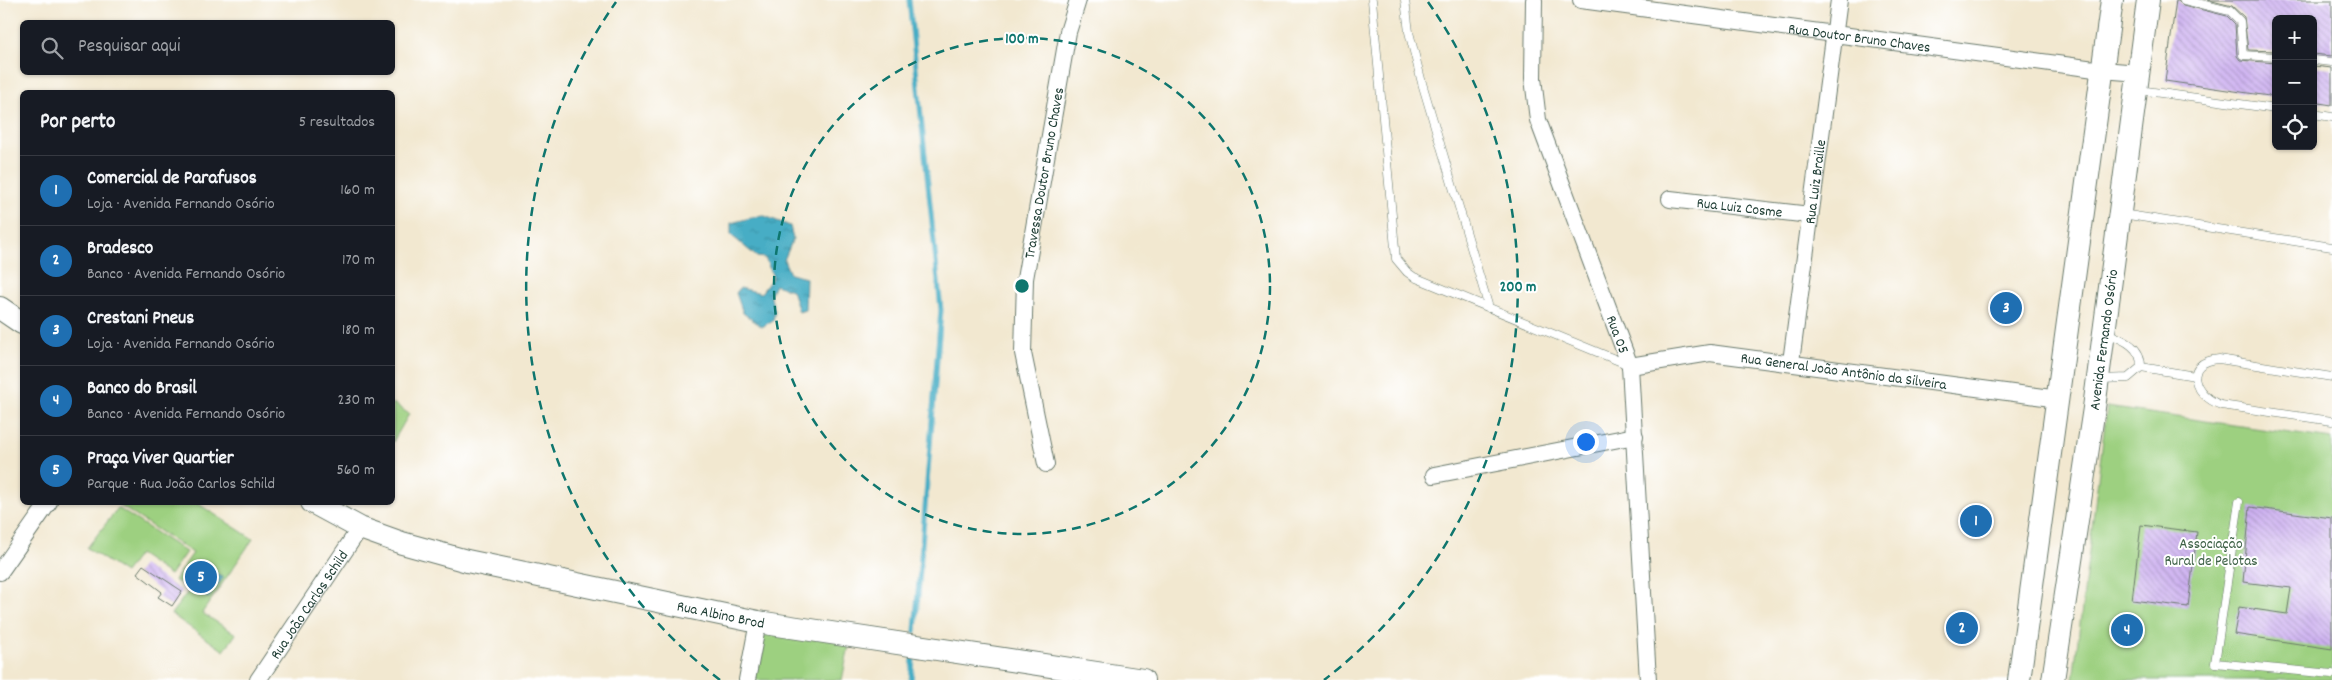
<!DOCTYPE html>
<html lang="pt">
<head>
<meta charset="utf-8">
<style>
	:root { --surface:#171b24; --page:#242831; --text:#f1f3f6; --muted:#9ea1a6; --line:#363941; --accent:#1f6fb2 }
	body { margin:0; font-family:Dekko,sans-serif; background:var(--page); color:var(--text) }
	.controls { position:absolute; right:15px; top:15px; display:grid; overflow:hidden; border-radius:8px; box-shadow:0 1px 4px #0004 }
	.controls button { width:45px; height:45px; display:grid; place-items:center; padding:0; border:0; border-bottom:1px solid var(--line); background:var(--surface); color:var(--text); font:25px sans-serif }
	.you { position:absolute; left:1585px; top:441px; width:18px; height:18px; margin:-12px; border:4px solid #fff; border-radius:50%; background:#1a73e8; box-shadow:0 0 0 8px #1a73e833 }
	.badge { display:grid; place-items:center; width:32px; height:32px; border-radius:50%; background:var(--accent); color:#fff; font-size:16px; font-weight:700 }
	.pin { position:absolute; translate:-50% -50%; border:2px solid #fff; box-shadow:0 1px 5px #0006 }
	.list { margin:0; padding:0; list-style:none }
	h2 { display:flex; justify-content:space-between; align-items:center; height:65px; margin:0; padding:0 20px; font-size:21px }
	h2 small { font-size:16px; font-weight:400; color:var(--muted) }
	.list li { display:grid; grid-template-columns:32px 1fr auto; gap:15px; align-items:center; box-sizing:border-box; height:70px; padding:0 20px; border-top:1px solid var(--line) }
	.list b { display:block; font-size:19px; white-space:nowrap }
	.list p { margin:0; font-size:16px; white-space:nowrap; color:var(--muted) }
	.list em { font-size:16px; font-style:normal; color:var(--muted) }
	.icon { flex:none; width:28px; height:28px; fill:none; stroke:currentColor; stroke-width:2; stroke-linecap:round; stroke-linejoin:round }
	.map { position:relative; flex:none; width:2332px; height:680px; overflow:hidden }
	.search { position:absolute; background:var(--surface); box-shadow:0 1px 4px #0004; left:20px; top:20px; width:375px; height:55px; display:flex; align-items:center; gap:12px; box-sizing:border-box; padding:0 18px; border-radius:8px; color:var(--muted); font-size:19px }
	.panel { position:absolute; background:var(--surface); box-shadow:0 1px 4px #0004; left:20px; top:90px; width:375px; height:415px; border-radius:8px }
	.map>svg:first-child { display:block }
	.park { fill:#9dd080; stroke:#5e865a }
	.water { fill:url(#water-ripples); stroke:#32757c }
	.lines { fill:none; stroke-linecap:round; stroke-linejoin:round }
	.stream { stroke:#46adc5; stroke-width:5 }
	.building { fill:url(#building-back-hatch) }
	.lane-casing { stroke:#69796b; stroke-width:9 }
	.street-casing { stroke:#69796b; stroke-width:18 }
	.secondary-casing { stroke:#69796b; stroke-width:24 }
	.lane { stroke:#fff; stroke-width:8 }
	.street { stroke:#fff; stroke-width:16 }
	.secondary { stroke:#fff; stroke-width:22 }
	.ring { fill:none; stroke:#0f766e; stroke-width:2.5; stroke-dasharray:9 6 }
	.labels { text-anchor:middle; stroke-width:4; stroke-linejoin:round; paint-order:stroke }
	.street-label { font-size:15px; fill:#1f3d34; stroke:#fff }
	.park-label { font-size:15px; fill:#3e6247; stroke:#fff }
	.centre { fill:#0f766e; stroke:#fff; stroke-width:2.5 }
	.ring-label { font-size:15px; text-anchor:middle; font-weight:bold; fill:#0f766e; stroke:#fff; stroke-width:4; stroke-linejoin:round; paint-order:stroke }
</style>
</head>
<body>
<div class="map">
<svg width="2332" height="680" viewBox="0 0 2332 680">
	<defs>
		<pattern id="water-ripples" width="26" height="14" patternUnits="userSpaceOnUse" patternTransform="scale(1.25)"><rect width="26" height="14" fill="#46adc5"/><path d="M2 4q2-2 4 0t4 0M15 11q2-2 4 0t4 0" fill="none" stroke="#3a8ea1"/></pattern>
		<pattern id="building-back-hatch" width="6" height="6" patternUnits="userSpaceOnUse" patternTransform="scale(1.25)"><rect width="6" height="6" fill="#cdb0f1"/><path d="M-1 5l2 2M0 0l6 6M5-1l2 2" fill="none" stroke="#a690c4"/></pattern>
	</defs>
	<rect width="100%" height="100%" fill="#fff"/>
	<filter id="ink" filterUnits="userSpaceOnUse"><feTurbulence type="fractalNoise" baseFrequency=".02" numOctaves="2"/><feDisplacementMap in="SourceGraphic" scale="10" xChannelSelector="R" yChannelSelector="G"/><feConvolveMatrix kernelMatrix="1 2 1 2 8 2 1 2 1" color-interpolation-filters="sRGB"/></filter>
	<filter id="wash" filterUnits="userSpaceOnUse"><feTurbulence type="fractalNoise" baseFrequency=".0096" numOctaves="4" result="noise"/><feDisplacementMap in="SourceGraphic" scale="20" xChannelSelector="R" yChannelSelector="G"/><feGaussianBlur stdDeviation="1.12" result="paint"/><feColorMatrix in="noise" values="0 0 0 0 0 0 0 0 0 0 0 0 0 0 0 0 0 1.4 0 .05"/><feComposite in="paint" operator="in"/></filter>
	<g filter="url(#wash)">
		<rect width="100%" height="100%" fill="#f2e8d0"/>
		<g class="park">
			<path d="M393,403L409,414L393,442Z"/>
			<path d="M2107,407L2332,439V680H2073Z"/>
			<path d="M121,502L197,503L253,539L202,613L236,634L224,651L171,614L190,589L174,580L193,553L119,505Z"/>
			<path d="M118,508L186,552L170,575L139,554L125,573L87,548Z"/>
			<path d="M758,622L851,636L842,680H747Z"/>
		</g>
		<g class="water">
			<path d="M762,215L790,226L793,239L784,260L790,274L806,278L805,310L799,312L792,290L775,285L770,295L775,311L773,320L762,327L743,313L736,293L740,288L761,293L773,277L765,258L757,257L731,235V223Z"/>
			<path d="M207,568L223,578L208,598L192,588Z"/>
		</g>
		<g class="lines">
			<g class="stream">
				<path d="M909,0L941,310L915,631"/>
				<path d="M911,680L913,660"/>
			</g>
		</g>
		<g id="blocks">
			<g class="building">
				<path d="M2176,0H2178L2183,5L2227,16L2235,24L2237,56L2240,60L2276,63V97L2165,81Z"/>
				<path d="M2208,0H2332V56L2313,54V19H2276V51L2248,50L2244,17L2232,6Z"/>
				<path d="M2313,66L2332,68V105L2313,102Z"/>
				<path d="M2250,507L2332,518V649L2234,634L2239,607L2287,614L2291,588L2243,582Z"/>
				<path d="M2141,525L2197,532L2188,607L2132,600Z"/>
				<path d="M143,565L182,591L172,606L158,597L162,592L137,573Z"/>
			</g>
		</g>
	</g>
	<g filter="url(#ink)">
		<use href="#blocks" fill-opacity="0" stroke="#69796b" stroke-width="1"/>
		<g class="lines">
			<defs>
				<g id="lane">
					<path d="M1372,0L1396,259L1407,272L1414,277L1629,365"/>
					<path d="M1405,0L1409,32L1422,83L1489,308"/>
					<path d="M2184,0L2230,11L2240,21L2243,55L2276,57"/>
					<path d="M2313,60L2332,62"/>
					<path d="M2139,90L2276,109"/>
					<path d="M2313,114L2332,117"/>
					<path d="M2122,214L2332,247"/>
					<path d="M2141,367L2195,376"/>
					<path d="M2332,377L2219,359C2181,362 2194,396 2221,405L2332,421"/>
					<path d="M2100,379L2128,378L2141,367C2142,347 2124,340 2107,333"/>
					<path d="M2239,502L2215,663L2332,674"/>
				</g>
				<g id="street">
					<path id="s1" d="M1534,0L1533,78L1538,120L1630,366L1648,680"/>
					<path id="s2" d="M1581,0L2102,70L2139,73"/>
					<path id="s3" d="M1670,199L1810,215"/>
					<path id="s4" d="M1791,362L1839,0"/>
					<path id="s5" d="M1630,366L1710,353L2059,399"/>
					<path id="s6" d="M1046,464L1023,353L1025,279L1068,32L1078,0"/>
					<path d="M1434,475L1635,436"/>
					<path d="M0,572L49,502"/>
					<path id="s7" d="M258,680L360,528"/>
					<path d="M747,680L758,622"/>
				</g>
				<g id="secondary">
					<path d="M0,308L22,323"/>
					<path id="s8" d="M312,502L360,528L402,543L467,561L758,622L1143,680"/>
					<path d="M2019,680L2112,0"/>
					<path id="s9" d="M2053,680L2094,408L2148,0"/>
				</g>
			</defs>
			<use href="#lane" class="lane-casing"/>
			<use href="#street" class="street-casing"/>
			<use href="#secondary" class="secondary-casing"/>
			<use href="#lane" class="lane"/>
			<use href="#street" class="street"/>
			<use href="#secondary" class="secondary"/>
		</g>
	</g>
	<g class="ring">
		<circle cx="1022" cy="286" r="248"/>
		<path d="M720 680A496 496 0 0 1 616 2M1428 2A496 496 0 0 1 1324 680"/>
	</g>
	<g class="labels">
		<g class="street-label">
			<text dy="5" stroke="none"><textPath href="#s2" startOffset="281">Rua Doutor Bruno Chaves</textPath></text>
			<text dy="5" stroke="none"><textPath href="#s6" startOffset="295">Travessa Doutor Bruno Chaves</textPath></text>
			<text dy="5" stroke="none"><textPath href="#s4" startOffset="182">Rua Luiz Braille</textPath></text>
			<text dy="5" stroke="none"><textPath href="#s3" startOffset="70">Rua Luiz Cosme</textPath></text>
			<text dy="5" stroke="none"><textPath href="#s1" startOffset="349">Rua 05</textPath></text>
			<text dy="5" stroke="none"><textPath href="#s9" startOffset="344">Avenida Fernando Osório</textPath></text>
			<text dy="5" stroke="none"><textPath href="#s5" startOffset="216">Rua General João Antônio da Silveira</textPath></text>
			<text dy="5" stroke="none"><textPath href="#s7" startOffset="91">Rua João Carlos Schild</textPath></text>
			<text dy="5" stroke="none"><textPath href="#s8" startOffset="426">Rua Albino Brod</textPath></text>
		</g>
		<g class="park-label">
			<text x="2211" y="548">Associação<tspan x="2211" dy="17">Rural de Pelotas</tspan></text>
		</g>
	</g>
	<circle cx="1022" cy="286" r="8" class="centre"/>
	<g class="ring-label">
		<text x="1022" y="43">100 m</text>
		<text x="1518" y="291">200 m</text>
	</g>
</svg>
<div class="controls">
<button>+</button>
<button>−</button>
<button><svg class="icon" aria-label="locate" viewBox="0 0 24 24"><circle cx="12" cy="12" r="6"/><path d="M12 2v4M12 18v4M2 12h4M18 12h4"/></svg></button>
</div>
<div class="you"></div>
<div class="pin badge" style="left:1976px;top:521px">1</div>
<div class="pin badge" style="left:1962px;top:628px">2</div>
<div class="pin badge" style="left:2006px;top:308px">3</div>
<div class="pin badge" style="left:2127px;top:630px">4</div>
<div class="pin badge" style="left:201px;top:577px">5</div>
<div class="search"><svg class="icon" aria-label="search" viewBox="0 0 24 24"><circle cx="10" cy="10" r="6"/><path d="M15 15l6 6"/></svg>Pesquisar aqui</div>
<section class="panel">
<h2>Por perto<small>5 resultados</small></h2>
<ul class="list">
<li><span class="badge">1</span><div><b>Comercial de Parafusos</b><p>Loja · Avenida Fernando Osório</p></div><em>160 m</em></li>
<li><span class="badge">2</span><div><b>Bradesco</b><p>Banco · Avenida Fernando Osório</p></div><em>170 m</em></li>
<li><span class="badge">3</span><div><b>Crestani Pneus</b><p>Loja · Avenida Fernando Osório</p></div><em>180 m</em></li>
<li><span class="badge">4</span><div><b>Banco do Brasil</b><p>Banco · Avenida Fernando Osório</p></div><em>230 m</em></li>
<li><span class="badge">5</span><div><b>Praça Viver Quartier</b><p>Parque · Rua João Carlos Schild</p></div><em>560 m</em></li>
</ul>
</section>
</div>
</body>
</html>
